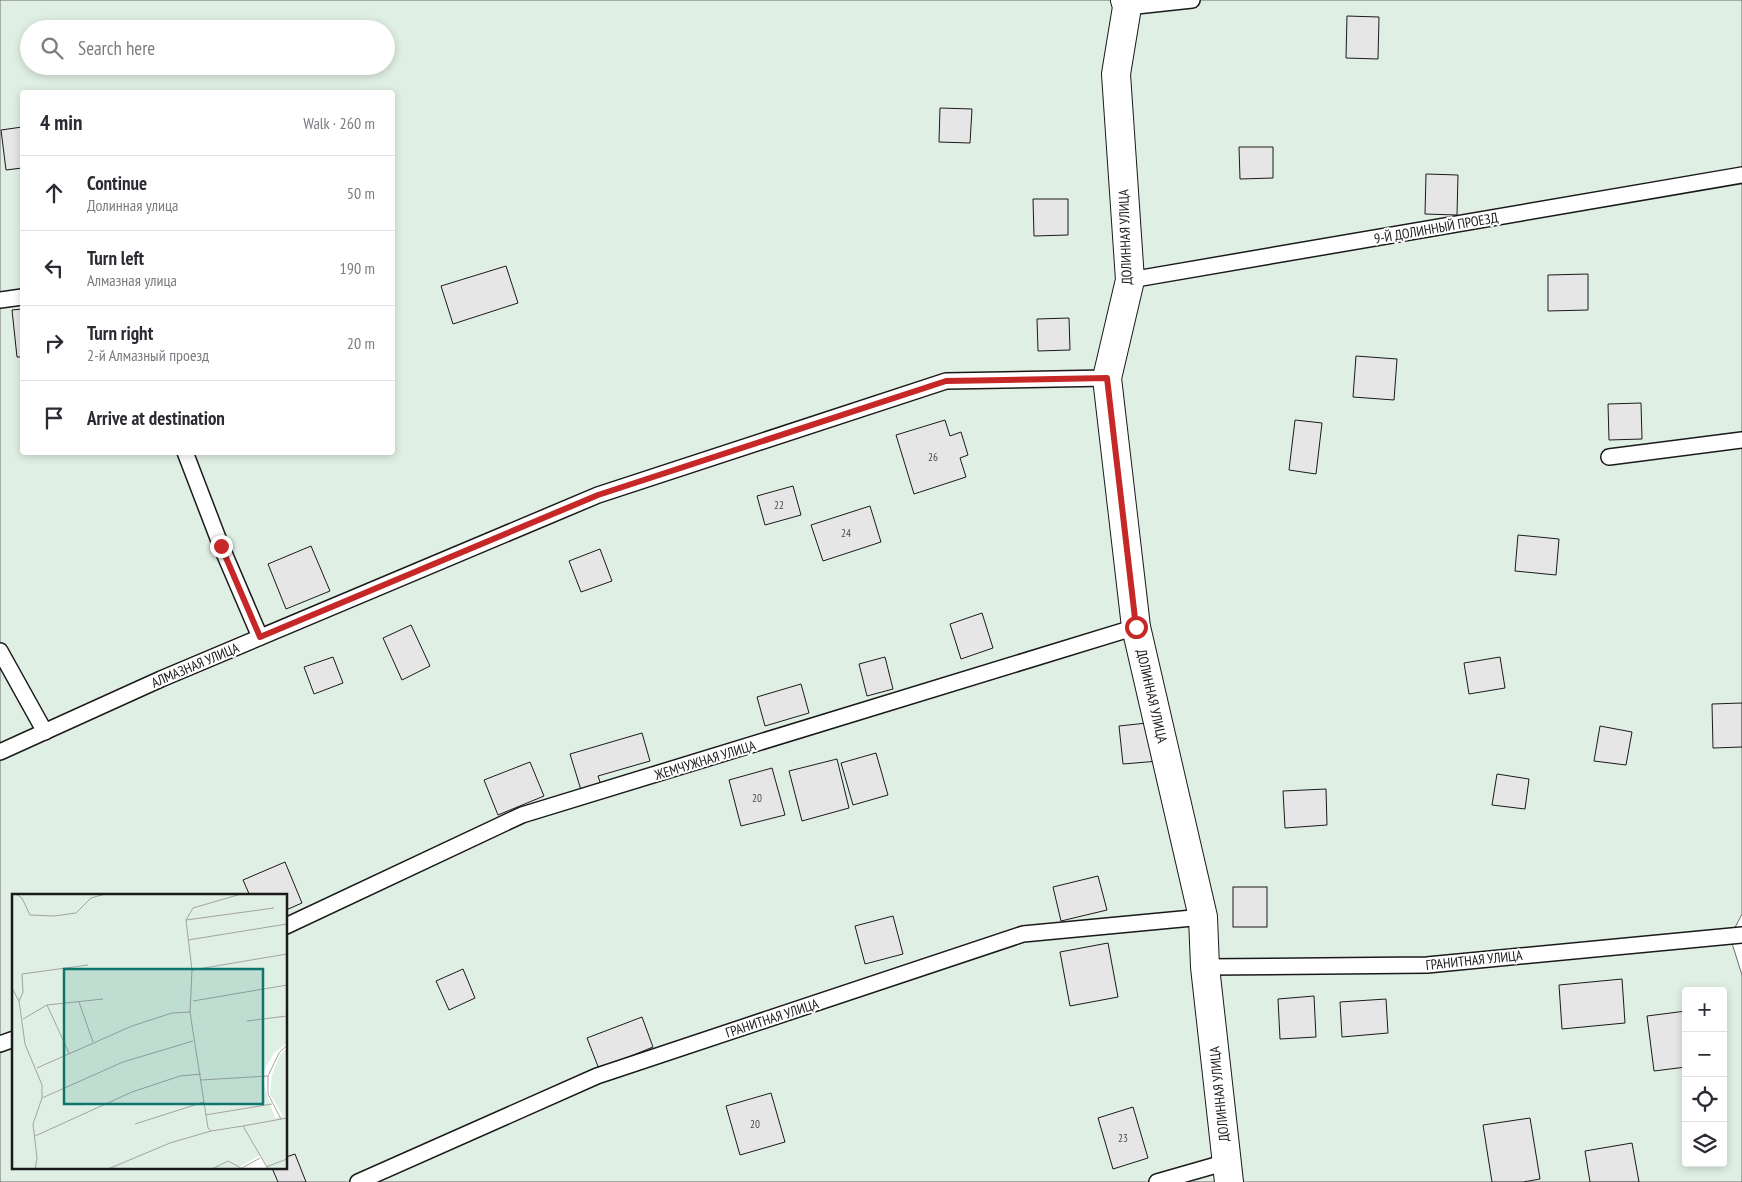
<!DOCTYPE html>
<html lang="en">
<head>
<meta charset="utf-8">
<style>
	:root { --surface:#fff; --page:#f2f2f3; --text:#2b2b33; --muted:#7c7c81; --line:#e1e1e2 }
	body { margin:0; font-family:"PT Sans Narrow",sans-serif; background:var(--page); color:var(--text) }
	.controls { position:absolute; right:15px; bottom:15px; display:grid; overflow:hidden; border-radius:5px; box-shadow:0 2px 8px #0003 }
	.controls button { width:45px; height:45px; display:grid; place-items:center; padding:0; border:0; border-bottom:1px solid var(--line); background:var(--surface); color:var(--text); font:25px sans-serif }
	.stop { position:absolute; width:15px; height:15px; margin:-11px; border:4px solid #c62828; border-radius:50%; background:#fff }
	.stop.end { background:#c62828; border-color:#fff; box-shadow:0 1px 5px #0008 }
	.list { margin:0; padding:0; list-style:none }
	h2 { display:flex; justify-content:space-between; align-items:center; height:65px; margin:0; padding:0 20px; font-size:21px }
	h2 small { font-size:16px; font-weight:400; color:var(--muted) }
	.list li { display:grid; grid-template-columns:32px 1fr auto; gap:15px; align-items:center; box-sizing:border-box; height:75px; padding:0 20px; border-top:1px solid var(--line) }
	.list b { display:block; font-size:19px; white-space:nowrap }
	.list p { margin:0; font-size:16px; white-space:nowrap; color:var(--muted) }
	.list em { font-size:16px; font-style:normal; color:var(--muted) }
	.icon { flex:none; width:28px; height:28px; fill:none; stroke:currentColor; stroke-width:2; stroke-linecap:round; stroke-linejoin:round }
	.map { position:relative; flex:none; width:1742px; height:1182px; overflow:hidden }
	.search { position:absolute; background:var(--surface); box-shadow:0 2px 8px #0003; left:20px; top:20px; width:375px; height:55px; display:flex; align-items:center; gap:12px; box-sizing:border-box; padding:0 18px; border-radius:28px; color:var(--muted); font-size:19px }
	.panel { position:absolute; background:var(--surface); box-shadow:0 2px 8px #0003; left:20px; top:90px; width:375px; height:365px; border-radius:5px }
	.map>svg:first-child { display:block }
	.green { fill:#e0efe3; stroke:#6a6a6a; fill-rule:evenodd }
	.building { fill:#e6e6e6; stroke:#1a1a1a }
	.lines { fill:none; stroke-linecap:round; stroke-linejoin:round }
	.lane-casing { stroke:#1a1a1a; stroke-width:18 }
	.street-casing { stroke:#1a1a1a; stroke-width:30 }
	.lane { stroke:#fff; stroke-width:15 }
	.street { stroke:#fff; stroke-width:28 }
	.route { stroke:#c62828; stroke-width:6 }
	.labels { text-anchor:middle; stroke-width:4; stroke-linejoin:round; paint-order:stroke }
	.number-label { font-size:11px; fill:#4d4d4d }
	.street-label { font-size:14px; fill:#1a1a1a; stroke:#fff }
	.inset-road { fill:none; stroke:#a3a3a3; stroke-width:1 }
	.view { fill:#0f766e; fill-opacity:0.15; stroke:#0f766e; stroke-width:2.5 }
	.inset-edge { fill:none; stroke:#1a1a1a; stroke-width:2.5 }
</style>
</head>
<body>
<div class="map">
<svg width="1742" height="1182" viewBox="0 0 1742 1182">
	<rect width="100%" height="100%" fill="#fff"/>
	<path class="green" d="M0,0H1742V914L1730,937L1742,975V1182H0ZM29,29H386V66H29ZM22,92H392V452H22ZM14,896H286V1168H14ZM1686,991H1723V1163H1686Z"/>
	<g class="building">
		<path d="M1347,16L1379,17L1378,59L1346,58Z"/>
		<path d="M940,108L972,109L970,143L939,142Z"/>
		<path d="M22,127V168L6,170L1,130Z"/>
		<path d="M1239,147H1273V178L1240,179Z"/>
		<path d="M1426,174L1458,175L1457,215L1425,214Z"/>
		<path d="M1033,199H1068V235L1034,236Z"/>
		<path d="M506,266L518,303L453,324L441,286Z"/>
		<path d="M1588,274V310L1548,311V275Z"/>
		<path d="M22,309V357H17L12,310Z"/>
		<path d="M1069,318L1070,350L1038,351L1037,319Z"/>
		<path d="M1356,356L1397,359L1394,400L1353,397Z"/>
		<path d="M1641,403L1642,439L1609,440L1608,404Z"/>
		<path d="M945,420L950,436L961,432L968,455L960,458L966,477L914,494L896,435Z"/>
		<path d="M1295,420L1322,423L1316,474L1289,470Z"/>
		<path d="M793,486L801,515L765,525L757,496Z"/>
		<path d="M870,506L881,542L823,561L811,525Z"/>
		<path d="M1518,535L1559,539L1556,575L1515,571Z"/>
		<path d="M311,546L330,591L286,609L268,564Z"/>
		<path d="M600,549L612,581L581,592L569,561Z"/>
		<path d="M982,613L993,648L961,659L950,624Z"/>
		<path d="M411,625L430,666L402,680L383,638Z"/>
		<path d="M333,657L343,683L314,694L304,667Z"/>
		<path d="M885,657L893,689L867,696L859,664Z"/>
		<path d="M1500,657L1505,688L1469,694L1464,663Z"/>
		<path d="M801,684L809,713L765,726L757,697Z"/>
		<path d="M1742,703V747L1713,748L1712,704Z"/>
		<path d="M1156,722L1159,761L1123,764L1119,726Z"/>
		<path d="M1600,726L1632,732L1626,765L1594,761Z"/>
		<path d="M642,733L650,761L598,776L601,785L581,790L570,754Z"/>
		<path d="M876,753L888,795L853,805L841,763Z"/>
		<path d="M837,759L849,808L802,821L789,771Z"/>
		<path d="M530,762L544,796L498,815L484,780Z"/>
		<path d="M772,768L785,815L741,826L729,780Z"/>
		<path d="M1497,774L1529,779L1525,809L1492,805Z"/>
		<path d="M1326,789L1327,825L1285,828L1283,791Z"/>
		<path d="M285,862L302,903L286,910V896H250L243,880Z"/>
		<path d="M1098,876L1107,910L1061,921L1053,887Z"/>
		<rect x="1233" y="887" width="34" height="40"/>
		<path d="M893,916L903,954L865,964L855,926Z"/>
		<path d="M1108,943L1118,997L1070,1006L1060,952Z"/>
		<path d="M463,969L475,998L449,1010L436,981Z"/>
		<path d="M1622,979L1625,1023L1562,1029L1559,985Z"/>
		<path d="M1314,996L1316,1037L1280,1039L1278,999Z"/>
		<path d="M1386,999L1388,1033L1342,1037L1340,1002Z"/>
		<path d="M1686,1011V1067L1654,1071L1647,1016Z"/>
		<path d="M642,1017L653,1047L599,1069L587,1038Z"/>
		<path d="M771,1093L785,1142L740,1155L726,1106Z"/>
		<path d="M1133,1107L1148,1158L1113,1169L1098,1118Z"/>
		<path d="M1530,1118L1540,1179L1523,1182H1492L1483,1125Z"/>
		<path d="M1632,1143L1639,1182H1590L1585,1151Z"/>
		<path d="M295,1154L306,1182H278L272,1168H286V1157Z"/>
	</g>
	<g class="lines">
		<defs>
			<g id="lane">
				<path d="M1127,7L1192,0"/>
				<path d="M1130,280L1742,175"/>
				<path d="M0,300L22,297"/>
				<path d="M185,452L221,546L260,637"/>
				<path d="M1609,457L1742,440"/>
				<path d="M0,651L45,732"/>
				<path d="M0,752L161,679L598,495L946,381L1107,378"/>
				<path d="M286,926L522,815L1136,627"/>
				<path d="M1205,967L1427,965L1742,935"/>
				<path d="M0,1044L14,1039"/>
				<path d="M358,1182L597,1076L1023,934L1203,917"/>
				<path d="M1157,1182L1227,1162"/>
			</g>
			<path id="street" d="M1125,0L1127,7L1116,74L1130,280L1107,378L1136,627L1203,917L1205,967L1229,1182"/>
		</defs>
		<use href="#lane" class="lane-casing"/>
		<use href="#street" class="street-casing"/>
		<use href="#lane" class="lane"/>
		<use href="#street" class="street"/>
	</g>
	<g class="lines">
		<path class="route" d="M221,546L260,637L598,495L946,381L1107,378L1136,627"/>
	</g>
	<g class="labels">
		<g class="number-label">
			<text x="933" y="461">26</text>
			<text x="779" y="509">22</text>
			<text x="846" y="537">24</text>
			<text x="757" y="802">20</text>
			<text x="755" y="1128">20</text>
			<text x="1123" y="1142">23</text>
		</g>
		<g class="street-label">
			<text transform="translate(1436 228) rotate(-10)" y="5">9-Й ДОЛИННЫЙ ПРОЕЗД</text>
			<text transform="translate(1125 237) rotate(-92)" y="5">ДОЛИННАЯ УЛИЦА</text>
			<text transform="translate(195 665) rotate(-23)" y="5">АЛМАЗНАЯ УЛИЦА</text>
			<text transform="translate(1152 696) rotate(77)" y="5">ДОЛИННАЯ УЛИЦА</text>
			<text transform="translate(705 760) rotate(-17)" y="5">ЖЕМЧУЖНАЯ УЛИЦА</text>
			<text transform="translate(1474 960) rotate(-6)" y="5">ГРАНИТНАЯ УЛИЦА</text>
			<text transform="translate(772 1018) rotate(-18)" y="5">ГРАНИТНАЯ УЛИЦА</text>
			<text transform="translate(1219 1094) rotate(-96)" y="5">ДОЛИННАЯ УЛИЦА</text>
		</g>
	</g>
	<g transform="translate(12 894)">
		<rect width="275" height="275" fill="#fff"/>
		<path d="M0,0H275V149L262,159L249,182L263,224L271,222L258,200L260,181L268,161L275,154V275H257L248,261L224,275H0Z" fill="#e0efe3"/>
		<path class="inset-road" d="M4,0L10,4L18,21L42,22L64,19L79,4L93,0M174,26L180,76L178,118L196,234L199,237L231,232L256,275M174,26L262,14M174,26L181,14L229,0M176,46L275,30M180,76L275,60M0,94L7,107L13,150L30,191V204L21,230L25,264L23,275M7,107L11,98L10,80L76,71M181,107L275,91M67,108L81,148M35,111L57,159M11,125L35,111L91,105M235,127L275,122M25,174L120,132L160,119L178,118M189,186L256,182M30,204L111,168L181,147M193,221L260,210M269,225L256,200V182L267,159L275,151M123,230L192,208M231,232L275,224M23,242L120,198L168,182L189,180M254,273L275,265M96,275L158,249L199,237M200,275L216,267L229,274M228,275L248,264"/>
		<path class="view" d="M52,75H251V210H52Z"/>
		<rect width="275" height="275" class="inset-edge"/>
	</g>
</svg>
<div class="controls">
<button>+</button>
<button>−</button>
<button><svg class="icon" aria-label="locate" viewBox="0 0 24 24"><circle cx="12" cy="12" r="6"/><path d="M12 2v4M12 18v4M2 12h4M18 12h4"/></svg></button>
<button><svg class="icon" aria-label="layers" viewBox="0 0 24 24"><path d="M12 4l9 5-9 5-9-5zM3 14l9 5 9-5"/></svg></button>
</div>
<div class="stop" style="left:1136px;top:627px"></div>
<div class="stop end" style="left:221px;top:546px"></div>
<div class="search"><svg class="icon" aria-label="search" viewBox="0 0 24 24"><circle cx="10" cy="10" r="6"/><path d="M15 15l6 6"/></svg>Search here</div>
<section class="panel">
<h2>4 min<small>Walk · 260 m</small></h2>
<ul class="list">
<li><svg class="icon" aria-label="ahead" viewBox="0 0 24 24"><path d="M12 20V5M6 11l6-6 6 6"/></svg><div><b>Continue</b><p>Долинная улица</p></div><em>50 m</em></li>
<li><svg class="icon" aria-label="left" viewBox="0 0 24 24"><path d="M17 20v-9H6M10 6l-5 5 5 5"/></svg><div><b>Turn left</b><p>Алмазная улица</p></div><em>190 m</em></li>
<li><svg class="icon" aria-label="right" viewBox="0 0 24 24"><path d="M7 20v-9h11M14 6l5 5-5 5"/></svg><div><b>Turn right</b><p>2-й Алмазный проезд</p></div><em>20 m</em></li>
<li><svg class="icon" aria-label="arrive" viewBox="0 0 24 24"><path d="M6 21V4h12l-3 4 3 4H6"/></svg><div><b>Arrive at destination</b></div></li>
</ul>
</section>
</div>
</body>
</html>
